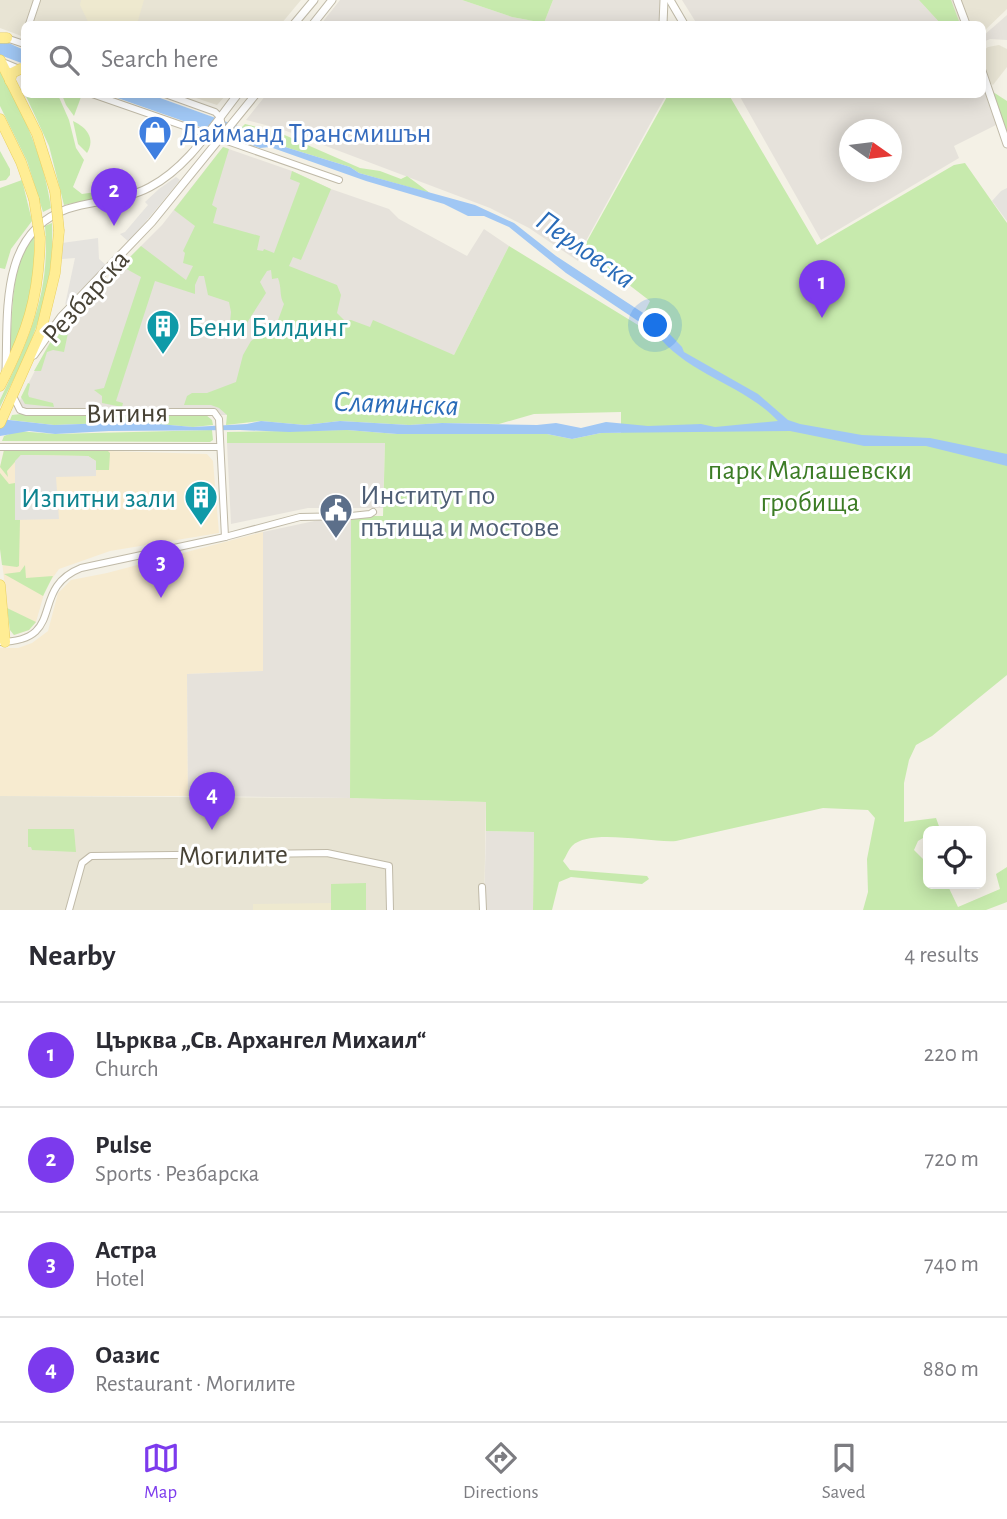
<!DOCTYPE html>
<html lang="en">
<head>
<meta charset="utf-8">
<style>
	:root { --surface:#fff; --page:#f2f2f3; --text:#2b2b33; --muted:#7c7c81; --line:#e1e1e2; --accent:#7c3aed }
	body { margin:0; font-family:"Alegreya Sans",sans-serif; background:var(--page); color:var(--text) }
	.controls { position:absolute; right:21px; bottom:21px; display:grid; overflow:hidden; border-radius:10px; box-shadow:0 4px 18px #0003 }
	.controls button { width:63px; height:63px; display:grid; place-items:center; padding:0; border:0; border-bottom:2px solid var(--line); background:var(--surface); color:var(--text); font:35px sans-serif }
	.compass { position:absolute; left:839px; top:119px; width:63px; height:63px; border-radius:50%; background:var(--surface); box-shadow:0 4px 18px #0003; rotate:104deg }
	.you { position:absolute; left:656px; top:326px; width:24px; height:24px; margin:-18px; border:5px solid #fff; border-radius:50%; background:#1a73e8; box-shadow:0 0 0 10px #1a73e833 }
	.badge { display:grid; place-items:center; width:46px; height:46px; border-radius:50%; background:var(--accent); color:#fff; font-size:23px; font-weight:700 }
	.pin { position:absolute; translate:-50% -58px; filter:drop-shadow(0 2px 4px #0008) }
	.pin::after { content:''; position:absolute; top:37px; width:24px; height:21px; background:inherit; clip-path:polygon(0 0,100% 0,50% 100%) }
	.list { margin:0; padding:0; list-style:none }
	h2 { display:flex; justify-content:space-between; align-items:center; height:91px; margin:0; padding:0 28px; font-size:30px }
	h2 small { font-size:23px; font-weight:400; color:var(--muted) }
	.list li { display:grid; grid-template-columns:46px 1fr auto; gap:21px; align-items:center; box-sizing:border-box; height:105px; padding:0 28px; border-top:2px solid var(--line) }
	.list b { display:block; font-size:26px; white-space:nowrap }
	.list p { margin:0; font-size:23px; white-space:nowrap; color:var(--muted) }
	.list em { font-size:23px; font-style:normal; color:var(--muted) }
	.icon { flex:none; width:38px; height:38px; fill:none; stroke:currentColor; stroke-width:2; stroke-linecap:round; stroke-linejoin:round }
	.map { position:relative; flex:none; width:1007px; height:910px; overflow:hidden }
	.search { position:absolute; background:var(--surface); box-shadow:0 4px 18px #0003; left:21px; right:21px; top:21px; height:77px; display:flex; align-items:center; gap:18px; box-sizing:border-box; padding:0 24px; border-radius:10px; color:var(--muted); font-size:26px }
	.sheet { height:511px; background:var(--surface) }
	nav { display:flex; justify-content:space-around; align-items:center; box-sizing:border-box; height:98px; border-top:2px solid var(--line); background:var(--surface); font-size:19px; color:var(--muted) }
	nav a { display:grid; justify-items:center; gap:4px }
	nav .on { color:var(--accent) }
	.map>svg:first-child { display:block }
	.residential { fill:#e8e4d4 }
	.commercial { fill:#f7ebd0 }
	.industrial { fill:#e6e2db; fill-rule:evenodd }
	.education { fill:#eee9cf }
	.green { fill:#c7eaad }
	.parking { fill:#e5e3de }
	.water { fill:#a0c7f4 }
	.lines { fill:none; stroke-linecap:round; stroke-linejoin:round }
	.minor-casing { stroke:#c0baa8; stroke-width:8 }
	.tertiary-casing { stroke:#c0baa8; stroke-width:9 }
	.primary-casing { stroke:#e9d05f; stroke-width:11 }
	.minor { stroke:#fff; stroke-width:6 }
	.tertiary { stroke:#fff; stroke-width:7 }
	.primary { stroke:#ffed94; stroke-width:10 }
	.primary-bridge-casing { stroke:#e9d05f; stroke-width:11; stroke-linecap:butt }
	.primary-bridge { stroke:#ffed94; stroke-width:10 }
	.labels { text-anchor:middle; stroke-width:6; stroke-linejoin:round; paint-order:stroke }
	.shop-label { font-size:28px; fill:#366cbe; stroke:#fff; text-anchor:start }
	.street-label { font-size:28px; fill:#474235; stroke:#fff }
	.culture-label { font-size:28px; fill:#0d838f; stroke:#fff; text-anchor:start }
	.park-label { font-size:28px; fill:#3c7c25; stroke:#fff }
	.service-label { font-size:28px; fill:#4e5e75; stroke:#fff; text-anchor:start }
	.water-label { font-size:30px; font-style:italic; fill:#296bb8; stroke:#fff }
</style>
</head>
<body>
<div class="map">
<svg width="1007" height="910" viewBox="0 0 1007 910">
	<rect width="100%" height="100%" fill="#f4f1e6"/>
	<g class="residential">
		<path d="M0,0H301L281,24H24V37L0,28Z"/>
		<path d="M919,0H1007V9L983,32L982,24H941Z"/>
		<path d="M999,45L1007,49V67L993,85L989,82L983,64V51L988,47Z"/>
		<path d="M187,95H226L217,105Z"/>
		<path d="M0,796L350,798L486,802L484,910H0Z"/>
	</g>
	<g class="commercial">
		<path d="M4,450L108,451L207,454L213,461L219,533L110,551L59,569L46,587L36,622L29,630L14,635L10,630L0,544V467Z"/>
		<path d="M263,532V671L187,674L188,796H0V648H18L32,643L48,631L58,593L71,580L107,573Z"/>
	</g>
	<g class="industrial">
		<path d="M340,0H462L512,17L544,23L553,0H660L659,24H321Z"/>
		<path d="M682,0H919L941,24H697Z"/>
		<path d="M1007,15V40L990,39L983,42V36Z"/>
		<path d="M983,72L1000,123L954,146L959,158L821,240L739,95L982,94ZM850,130H892V172H850Z"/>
		<path d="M266,95V94L666,95L582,248L578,261L529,228L490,208L281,129L246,120Z"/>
		<path d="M223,147L292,171L331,189L389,209L399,219L467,256L484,229L509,246L454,355L370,327L245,415H50L21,414L15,410L47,347L58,329L162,225Z"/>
		<path d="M227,443H385L383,508H308L231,524Z"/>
		<path d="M319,520H351L350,798L188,796L187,674L263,671V532Z"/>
		<path d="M486,831L534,832L533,910H484Z"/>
	</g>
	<g class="education">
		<path d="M81,0H144L137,24H89L80,5Z"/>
		<path d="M331,903V910H253V904Z"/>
	</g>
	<g class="green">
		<path d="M462,0H553L544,23L512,17Z"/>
		<path d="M919,0H951L960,24H941Z"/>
		<path d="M0,69C23,114 44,157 51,208L43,212L27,161L0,106Z"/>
		<path d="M993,92L1007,101V133Z"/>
		<path d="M25,94L58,95L69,120L76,148L84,160L73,187L82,194L137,186L131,191L64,205L49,146Z"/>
		<path d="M62,95L81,97L74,116L66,105Z"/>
		<path d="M668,95H729L817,245L954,165L965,163L1007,223V675L932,736L916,745L909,760L904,783V822L936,818L940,829L928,831V835L918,841L914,850L928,864V884H947L958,907L1000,889L996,874L1007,867V902L986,910H863L868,892L867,859L875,818L868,810L823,808L676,841C650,843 590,828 572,846C568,850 566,857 563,861L570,870L647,876L649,879L642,884L571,877L559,882L552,910H533L534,832L486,831V802L350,798L351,516H383L385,443H227V432L347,430L397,434H547L572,439L601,433H621V412L534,414L499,424L442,423L409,425L340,421L305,425L261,421L226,425L227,415L219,408L211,405H184L187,396L192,393H207L236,382L243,355L251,341L277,323L284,304C279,296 282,288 278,278L272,279L271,270L267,271L260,282L266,293L245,326L235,335L229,333L231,312L229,302L208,295L204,276H199L195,285V294L155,281L116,401L123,403L122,407L102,403V396L94,390L104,388L141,277L121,266L141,246L186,280L193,266L183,263L185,253L183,251L195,226L174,210L223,147L229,149L212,205L217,208L213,223L260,236L257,250L263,251L264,249L274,253L300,183L290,179L292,171L331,189L301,260L293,257L289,266L337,285L341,295L337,313L345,321L351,320L370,327L373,320L454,355L509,246L638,325L650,301L585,251V245Z"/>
		<path d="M73,121C86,127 96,138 87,153L78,144Z"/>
		<path d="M245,124L280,133L360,168L380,171L401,179L407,176L430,193L359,173L350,167L285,147L266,136L241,128Z"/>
		<path d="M0,151L10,169V175L6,180L0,181Z"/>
		<path d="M22,180L32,221L11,249L5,269L0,268V188Z"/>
		<path d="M52,223C55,295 32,344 0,407V400C28,341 51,293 45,226Z"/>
		<path d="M34,235C37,279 26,318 9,358L13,299L18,259Z"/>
		<path d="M64,328L68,333L64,352L53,350L47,352L41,371H34L58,329Z"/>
		<path d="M28,383L30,384L28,394L29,397L53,403L54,407L25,404L21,397Z"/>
		<path d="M21,414L206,415L212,420L213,425L193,427L135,422L54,425L10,420L12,415Z"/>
		<path d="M212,430L213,440L210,442L2,441L4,436L17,431L55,434Z"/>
		<path d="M4,450L108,451L110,453L109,470H96V461L88,456L21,455L7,471L8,477L0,467Z"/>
		<path d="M0,473L9,484L15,483V519L20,520L19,566L17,567L2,565L0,549Z"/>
		<path d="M25,565L26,578L53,576L43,596L4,574L20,572Z"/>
		<path d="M7,608L36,622L29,630L14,635L10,630Z"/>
		<path d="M28,829H74L76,852L32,850L31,847H28Z"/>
		<path d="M366,883V910H331V884Z"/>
	</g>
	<g class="parking">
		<path d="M176,177L180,180L129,242L120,234L125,232L148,205L145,202L159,189Z"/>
		<path d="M1007,188V221L992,201L1001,191Z"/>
		<path d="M98,238L99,259L106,265L65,305L75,258L62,259V243Z"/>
		<path d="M21,455L88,456L96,461V476L56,477L59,519L15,520V461Z"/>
	</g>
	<g class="water">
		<path d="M0,39L24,50V64L0,55Z"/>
		<path d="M149,94L266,136L285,147L350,167L359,173L475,205L514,223L556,256L660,324L682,347L684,352L758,394L788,420L800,424L862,435L930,438L1007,454V466L926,446H864L790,431L601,433L572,439L547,434H397L347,430L289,432L240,430L109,431L55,434L29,431L0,436V419L54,425L135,422L193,427L247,424L261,421L305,425L340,421L409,425L442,423L537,425L556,423L581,428L606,422L648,426L701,424L715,427L778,421C743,384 686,374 656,333L566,273L509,227L484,216H468L444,204L366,181L270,147L260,148L109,95Z"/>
	</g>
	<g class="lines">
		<defs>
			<g id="minor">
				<path d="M29,24L37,0"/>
				<path d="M6,38L24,44"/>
				<path d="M0,61L24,71"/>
				<path d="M92,94L339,180"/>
				<path d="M165,94L215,112L220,117L224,134"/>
				<path d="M13,396L20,410L26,412H214L219,419L225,537"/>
				<path d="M0,447H219"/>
				<path d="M0,642C68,641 28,589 81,568L225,537L300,517L351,516L370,514L373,512"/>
				<path d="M482,887L483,910"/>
				<path d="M69,910L82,863L91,856L327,853L389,866L390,910"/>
			</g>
			<g id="tertiary">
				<path d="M670,0L684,24"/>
				<path d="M957,0L966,24"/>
				<path d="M294,24L314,0"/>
				<path d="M313,24L332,0"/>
				<path d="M663,24L664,0"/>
				<path d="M982,71L1007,144"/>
				<path d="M34,355L61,317L152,222L256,94"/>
				<path d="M6,371C8,310 0,233 67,209C94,200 124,201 150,187C188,167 212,127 238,94"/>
			</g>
			<g id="primary">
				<path d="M0,38H7"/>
				<path d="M0,60L37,134L55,191"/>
				<path d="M10,81L12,73L20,69"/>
				<path d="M0,119L21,162L34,199"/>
				<path d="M0,386C27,333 39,298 40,238"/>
				<path d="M0,423L41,331L55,273L59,231"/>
				<path d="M0,585L5,642"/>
			</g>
		</defs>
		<use href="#minor" class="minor-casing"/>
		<use href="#tertiary" class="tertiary-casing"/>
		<use href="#primary" class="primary-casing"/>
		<use href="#minor" class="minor"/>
		<use href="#tertiary" class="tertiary"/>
		<use href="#primary" class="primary"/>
		<defs>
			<g id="primary-bridge">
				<path d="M55,191L59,231"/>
				<path d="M34,199L40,238"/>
			</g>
		</defs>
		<use href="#primary-bridge" class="primary-bridge-casing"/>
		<use href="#primary-bridge" class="primary-bridge"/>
	</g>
	<defs>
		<symbol id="shop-pin" viewBox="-11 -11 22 30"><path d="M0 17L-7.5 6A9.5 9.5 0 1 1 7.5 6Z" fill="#3f7fe0" stroke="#fff"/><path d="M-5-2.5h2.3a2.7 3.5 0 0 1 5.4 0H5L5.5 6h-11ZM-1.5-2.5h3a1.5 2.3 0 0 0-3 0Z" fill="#fff"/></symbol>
		<symbol id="building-pin" viewBox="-11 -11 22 30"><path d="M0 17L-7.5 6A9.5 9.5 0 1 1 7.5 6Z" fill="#0f9aa8" stroke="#fff"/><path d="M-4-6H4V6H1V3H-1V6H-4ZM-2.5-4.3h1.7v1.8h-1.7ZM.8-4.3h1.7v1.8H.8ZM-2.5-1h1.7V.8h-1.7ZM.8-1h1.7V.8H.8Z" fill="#fff"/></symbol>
		<symbol id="civic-pin" viewBox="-11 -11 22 30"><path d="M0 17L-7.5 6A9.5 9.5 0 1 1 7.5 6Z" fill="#5c6f8a" stroke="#fff"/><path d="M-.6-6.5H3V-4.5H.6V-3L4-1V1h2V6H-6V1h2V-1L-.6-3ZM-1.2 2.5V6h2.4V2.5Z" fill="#fff"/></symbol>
	</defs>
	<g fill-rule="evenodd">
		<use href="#shop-pin" x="136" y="113" width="38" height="52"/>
		<use href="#building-pin" x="144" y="307" width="38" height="52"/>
		<use href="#building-pin" x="182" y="478" width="38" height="52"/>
		<use href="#civic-pin" x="317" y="491" width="38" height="52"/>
	</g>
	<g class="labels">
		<g class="shop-label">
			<text x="180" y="142">Дайманд Трансмишън</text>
		</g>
		<g class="street-label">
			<text transform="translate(85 296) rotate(-48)" y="10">Резбарска</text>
			<text transform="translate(127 412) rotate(-1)" y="10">Витиня</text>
			<text transform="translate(233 854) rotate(-1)" y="10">Могилите</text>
		</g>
		<g class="culture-label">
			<text x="188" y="336">Бени Билдинг</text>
			<text x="176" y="507" text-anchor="end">Изпитни зали</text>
		</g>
		<g class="park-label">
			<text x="810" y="479">парк Малашевски<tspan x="810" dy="32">гробища</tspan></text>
		</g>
		<g class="service-label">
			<text x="360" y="504">Институт по<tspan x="360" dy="32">пътища и мостове</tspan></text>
		</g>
		<g class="water-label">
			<text transform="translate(586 249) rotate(35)" y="10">Перловска</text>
			<text transform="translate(396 403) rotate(2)" y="10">Слатинска</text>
		</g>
	</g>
</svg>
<div class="controls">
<button><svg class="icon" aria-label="locate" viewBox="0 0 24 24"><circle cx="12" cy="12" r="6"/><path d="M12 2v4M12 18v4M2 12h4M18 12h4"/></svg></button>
</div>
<svg class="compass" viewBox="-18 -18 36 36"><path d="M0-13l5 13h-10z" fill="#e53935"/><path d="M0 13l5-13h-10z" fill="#7c7c81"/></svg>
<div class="you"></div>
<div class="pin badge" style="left:822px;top:318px">1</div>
<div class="pin badge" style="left:114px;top:226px">2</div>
<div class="pin badge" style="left:161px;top:598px">3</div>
<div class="pin badge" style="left:212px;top:830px">4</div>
<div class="search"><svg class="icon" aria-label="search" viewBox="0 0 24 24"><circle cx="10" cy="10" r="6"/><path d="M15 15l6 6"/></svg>Search here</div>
</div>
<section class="sheet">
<h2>Nearby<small>4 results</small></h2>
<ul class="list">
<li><span class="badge">1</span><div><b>Църква „Св. Архангел Михаил“</b><p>Church</p></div><em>220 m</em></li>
<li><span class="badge">2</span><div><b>Pulse</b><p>Sports · Резбарска</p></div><em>720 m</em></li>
<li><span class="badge">3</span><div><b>Астра</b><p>Hotel</p></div><em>740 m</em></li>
<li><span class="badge">4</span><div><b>Оазис</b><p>Restaurant · Могилите</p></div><em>880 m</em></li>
</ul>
</section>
<nav>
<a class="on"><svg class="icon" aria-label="map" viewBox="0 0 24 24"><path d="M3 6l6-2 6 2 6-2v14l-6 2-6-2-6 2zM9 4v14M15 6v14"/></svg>Map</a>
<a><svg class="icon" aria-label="directions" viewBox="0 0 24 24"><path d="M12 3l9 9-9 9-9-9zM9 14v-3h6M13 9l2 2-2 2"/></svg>Directions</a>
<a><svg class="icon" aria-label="saved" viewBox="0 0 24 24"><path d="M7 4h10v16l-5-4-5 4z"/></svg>Saved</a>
</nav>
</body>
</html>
